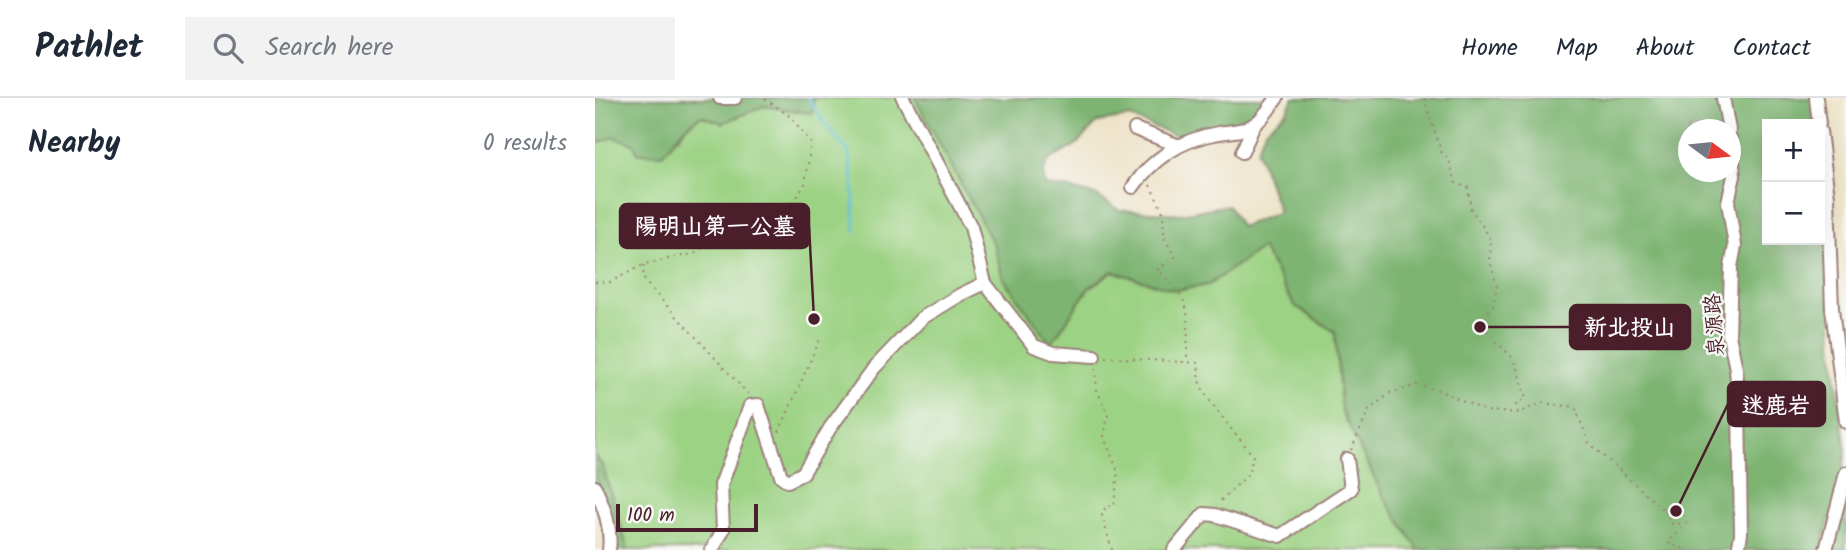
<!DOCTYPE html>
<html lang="en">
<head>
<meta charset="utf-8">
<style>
	:root { --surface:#fff; --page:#f2f2f3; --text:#1f2937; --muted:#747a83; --line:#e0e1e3 }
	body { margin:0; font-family:Kalam,"LXGW WenKai TC",sans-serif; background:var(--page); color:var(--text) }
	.controls { position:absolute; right:21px; top:21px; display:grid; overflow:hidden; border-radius:0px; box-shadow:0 7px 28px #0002 }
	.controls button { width:63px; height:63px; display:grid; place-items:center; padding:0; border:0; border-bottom:2px solid var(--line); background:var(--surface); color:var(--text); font:35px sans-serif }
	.compass { position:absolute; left:1083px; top:21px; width:63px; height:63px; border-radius:50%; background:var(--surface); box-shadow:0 7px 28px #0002; rotate:105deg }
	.scale { position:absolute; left:21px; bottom:18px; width:142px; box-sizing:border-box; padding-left:7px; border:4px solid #4a1f2b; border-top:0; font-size:19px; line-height:24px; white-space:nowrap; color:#4a1f2b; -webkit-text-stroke:5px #f6f6f2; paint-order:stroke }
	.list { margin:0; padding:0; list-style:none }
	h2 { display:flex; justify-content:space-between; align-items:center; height:91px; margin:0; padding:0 28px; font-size:30px }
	h2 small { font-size:23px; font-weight:400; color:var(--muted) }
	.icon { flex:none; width:38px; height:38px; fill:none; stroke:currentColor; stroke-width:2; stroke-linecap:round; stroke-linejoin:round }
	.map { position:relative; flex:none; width:1251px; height:452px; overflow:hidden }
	header { display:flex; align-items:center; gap:42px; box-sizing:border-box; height:98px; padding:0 35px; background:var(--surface); border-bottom:2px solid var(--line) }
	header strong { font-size:33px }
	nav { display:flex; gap:38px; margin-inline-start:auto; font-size:24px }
	.search { width:490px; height:63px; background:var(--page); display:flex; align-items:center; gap:18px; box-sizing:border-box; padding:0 24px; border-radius:0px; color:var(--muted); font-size:26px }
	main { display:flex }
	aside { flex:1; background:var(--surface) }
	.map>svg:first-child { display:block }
	.green { fill:#9cd283; stroke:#737857; stroke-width:2 }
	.forest { fill:#7db471; stroke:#646a4e; stroke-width:2; fill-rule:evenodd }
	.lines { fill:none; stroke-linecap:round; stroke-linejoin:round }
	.stream { stroke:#5cc1da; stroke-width:2.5 }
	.minor-casing { stroke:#9c8179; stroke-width:16 }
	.path { stroke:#9c8179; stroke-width:2; stroke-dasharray:2 5; stroke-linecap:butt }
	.minor { stroke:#fff; stroke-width:12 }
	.labels { text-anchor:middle; stroke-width:5; stroke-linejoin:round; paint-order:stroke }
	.street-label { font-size:21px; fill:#4a1f2b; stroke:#f6f6f2 }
	.leader { fill:none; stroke:#4a1f2b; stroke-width:2.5 }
	.callout-dot { fill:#4a1f2b; stroke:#f6f6f2; stroke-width:2.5 }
	.callout { fill:#4a1f2b; stroke:#4a1f2b; stroke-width:2.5 }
	.callout-label { font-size:23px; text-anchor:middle; font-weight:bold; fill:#fff }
</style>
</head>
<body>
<header>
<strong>Pathlet</strong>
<div class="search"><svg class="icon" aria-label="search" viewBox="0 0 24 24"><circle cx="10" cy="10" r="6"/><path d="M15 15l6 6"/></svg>Search here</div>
<nav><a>Home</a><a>Map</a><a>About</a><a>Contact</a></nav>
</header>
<main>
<aside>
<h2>Nearby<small>0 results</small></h2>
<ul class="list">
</ul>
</aside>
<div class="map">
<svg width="1251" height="452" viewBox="0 0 1251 452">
	<rect width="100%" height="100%" fill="#f6f6f2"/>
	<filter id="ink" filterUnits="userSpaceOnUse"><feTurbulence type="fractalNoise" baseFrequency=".0143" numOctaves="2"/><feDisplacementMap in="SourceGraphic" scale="14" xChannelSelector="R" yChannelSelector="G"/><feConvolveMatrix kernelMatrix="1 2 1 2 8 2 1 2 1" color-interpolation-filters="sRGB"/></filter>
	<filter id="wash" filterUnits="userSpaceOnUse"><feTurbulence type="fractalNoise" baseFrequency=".00686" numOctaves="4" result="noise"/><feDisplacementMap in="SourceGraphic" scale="28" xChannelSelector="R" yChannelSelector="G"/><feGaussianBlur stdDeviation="1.57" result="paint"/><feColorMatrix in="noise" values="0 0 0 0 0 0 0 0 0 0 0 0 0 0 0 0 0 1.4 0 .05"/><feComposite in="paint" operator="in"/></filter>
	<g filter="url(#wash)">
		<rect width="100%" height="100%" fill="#eee3c7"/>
		<path class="green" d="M219,0H320L399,147L408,180L456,245L493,191L518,173L580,192L613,187L667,149L699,207L740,234L746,312L789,399L824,452H33L7,367L0,358V46L19,38L40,46L84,39L95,23L107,18L128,25L168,8L217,15Z"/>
		<g class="forest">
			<path d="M0,0H219L217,15L168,8L128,25L107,18C90,25 80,43 67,56L43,55L39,46L19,39L0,46Z"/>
			<path d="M320,0H673L650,22L582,38L534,19L503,24L481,47L453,63L448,75L450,88L470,90L500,97L524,112L586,116L633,107L646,129L684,114L662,52L670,32L692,13L698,0H1218L1221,26H1172V142H1225V59L1240,270L1251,353L1245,391L1225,452H824L789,399L746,312L740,234L699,207L667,150L613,187L580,192L517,173L493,191L456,246L408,180L399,147ZM1094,32H1136V74H1094Z"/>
			<path d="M0,358L7,367L33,452H15L0,395Z"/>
			<path d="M1251,399V450L1235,452Z"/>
		</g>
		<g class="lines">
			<path class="stream" d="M213,0L229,25L253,53L258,83L260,133"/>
		</g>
	</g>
	<g filter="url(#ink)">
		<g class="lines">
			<defs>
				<g id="minor">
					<path d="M125,0H140"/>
					<path d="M308,0L376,129L390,185"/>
					<path d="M1128,0L1134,32"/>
					<path d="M1221,0L1224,26"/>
					<path d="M540,31L582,47"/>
					<path d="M1225,33L1233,99L1237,211L1251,324"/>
					<path d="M1136,42L1139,78L1133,104L1140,148L1136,169L1134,237L1141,271L1144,308L1146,436L1143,452"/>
					<path d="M647,54L659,27"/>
					<path d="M538,89C557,61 586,42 619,36C632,33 650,34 661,25C669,19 676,8 682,0"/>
					<path d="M0,389C9,410 17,429 14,452"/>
					<path d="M117,452L128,432L126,387L155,308L163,307L186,378L193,383L208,375L235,330L279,270L327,220L365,197L390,185L439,248L458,255L499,258"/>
					<path d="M579,452L609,416L620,417L685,438L756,391L752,361"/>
					<path d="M1231,452L1251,375"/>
				</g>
			</defs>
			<use href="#minor" class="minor-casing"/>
			<g class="path">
				<path d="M829,0L847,56L854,62L861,86L873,89L876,111L896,141L895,163L902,188L898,208L893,212L889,224"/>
				<path d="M555,87L568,114L569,139L580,159L562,172C601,204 592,217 592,264"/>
				<path d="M49,167L48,179L52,186L153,296"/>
				<path d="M0,184H15L50,166L101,155L110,147L116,138L164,126L182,133L210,86L216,45L196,19L169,0"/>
				<path d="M889,226C895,241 905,246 915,257C924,268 925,287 931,300L921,307L922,314"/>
				<path d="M510,259L603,265C604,270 603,277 604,282C608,300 646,341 658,358L654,376L622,406"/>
				<path d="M500,270L502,292L513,317L509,339L523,374L519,408H511L507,417L517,452"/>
				<path d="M184,334L225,241"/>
				<path d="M756,352L774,312L795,295L823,287L843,292L891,313L922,315L948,305L980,309L994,345L1071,414L1075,426L1091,425L1073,445L1092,452"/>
			</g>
			<use href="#minor" class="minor"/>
		</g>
	</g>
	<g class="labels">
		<g class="street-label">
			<text transform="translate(1119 227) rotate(-94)" y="7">泉源路</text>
		</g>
	</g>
	<path class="leader" d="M219 221L214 128M885 229L975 229M1081 413L1133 306"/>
	<g class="callout-dot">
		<circle cx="219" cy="221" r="7"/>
		<circle cx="885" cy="229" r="7"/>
		<circle cx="1081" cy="413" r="7"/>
	</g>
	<g class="callout">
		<rect x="25" y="106" width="189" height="44" rx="7"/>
		<rect x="975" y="207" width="120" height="44" rx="7"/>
		<rect x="1133" y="284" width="97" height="44" rx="7"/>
	</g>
	<g class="callout-label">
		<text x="120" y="136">陽明山第一公墓</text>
		<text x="1035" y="237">新北投山</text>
		<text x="1181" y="315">迷鹿岩</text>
	</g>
</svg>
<div class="controls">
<button>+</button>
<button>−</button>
</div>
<svg class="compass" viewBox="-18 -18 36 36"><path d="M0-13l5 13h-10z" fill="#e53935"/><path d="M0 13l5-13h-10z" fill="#747a83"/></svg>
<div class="scale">100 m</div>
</div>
</main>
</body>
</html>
